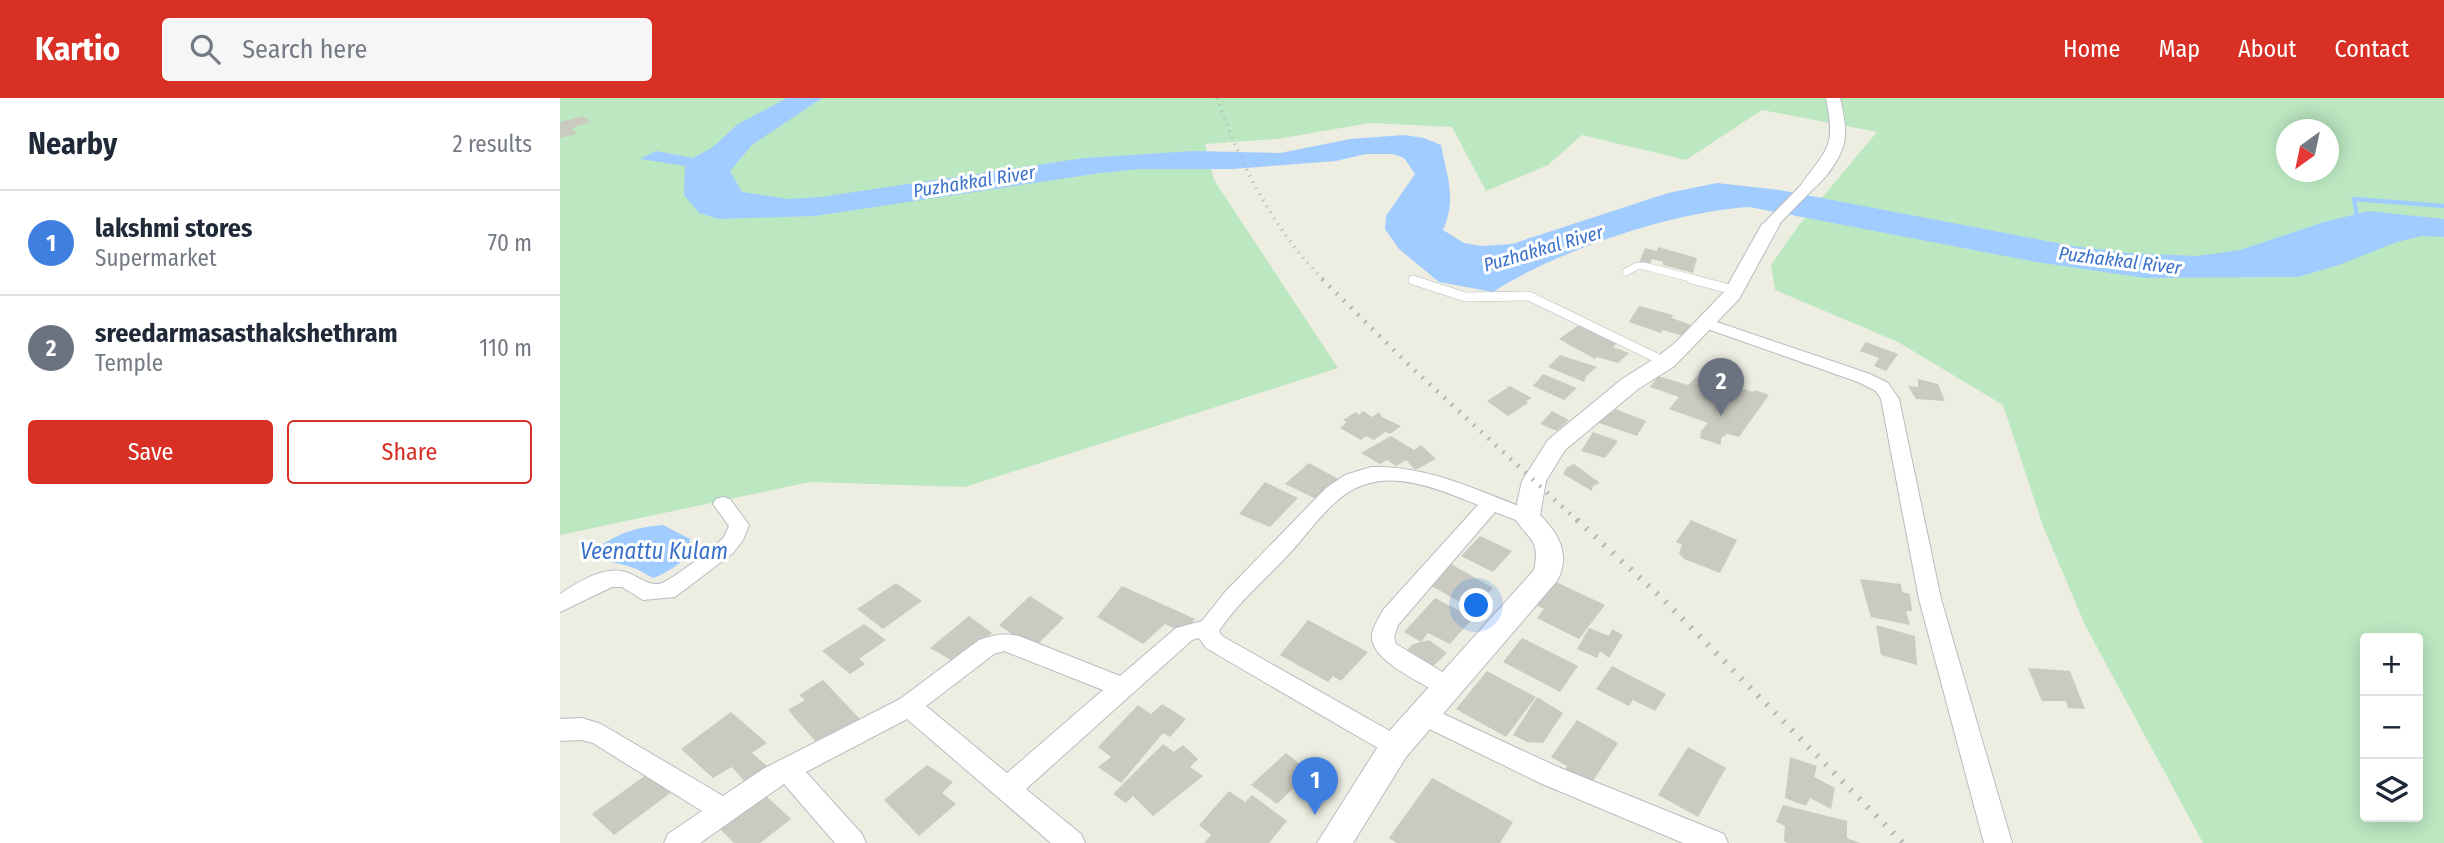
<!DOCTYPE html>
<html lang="en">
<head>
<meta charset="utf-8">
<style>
	:root { --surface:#fff; --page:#f6f6f7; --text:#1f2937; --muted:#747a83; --line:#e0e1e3; --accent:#d93025 }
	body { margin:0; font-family:"Fira Sans Condensed",sans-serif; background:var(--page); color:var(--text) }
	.controls { position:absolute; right:21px; bottom:21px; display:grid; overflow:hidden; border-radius:7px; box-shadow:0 4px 18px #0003 }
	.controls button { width:63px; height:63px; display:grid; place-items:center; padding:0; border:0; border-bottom:2px solid var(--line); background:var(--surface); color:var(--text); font:35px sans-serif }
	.compass { position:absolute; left:1716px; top:21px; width:63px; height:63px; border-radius:50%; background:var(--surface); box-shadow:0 4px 18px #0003; rotate:213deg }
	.you { position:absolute; left:917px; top:508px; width:24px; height:24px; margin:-18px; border:5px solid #fff; border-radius:50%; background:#1a73e8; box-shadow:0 0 0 10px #1a73e833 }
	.badge { display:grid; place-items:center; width:46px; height:46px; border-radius:50%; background:var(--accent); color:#fff; font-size:23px; font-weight:700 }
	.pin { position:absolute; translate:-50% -58px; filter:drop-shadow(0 2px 4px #0008) }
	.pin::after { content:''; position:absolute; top:37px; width:24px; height:21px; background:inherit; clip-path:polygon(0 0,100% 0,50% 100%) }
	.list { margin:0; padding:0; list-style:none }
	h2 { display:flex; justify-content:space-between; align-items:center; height:91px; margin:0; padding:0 28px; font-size:30px }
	h2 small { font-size:23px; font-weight:400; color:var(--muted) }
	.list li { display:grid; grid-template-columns:46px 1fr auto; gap:21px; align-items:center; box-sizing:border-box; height:105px; padding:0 28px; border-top:2px solid var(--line) }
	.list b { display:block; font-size:26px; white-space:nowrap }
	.list p { margin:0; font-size:23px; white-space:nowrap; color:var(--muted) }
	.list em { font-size:23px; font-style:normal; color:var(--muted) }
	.actions { display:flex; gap:14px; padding:21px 28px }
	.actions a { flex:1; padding:16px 0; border:2px solid var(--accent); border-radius:7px; text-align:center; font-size:24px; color:var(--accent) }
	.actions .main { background:var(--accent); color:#fff }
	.icon { flex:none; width:38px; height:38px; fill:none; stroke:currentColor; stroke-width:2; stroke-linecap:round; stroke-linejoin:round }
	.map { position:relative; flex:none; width:1884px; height:745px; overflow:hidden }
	header { display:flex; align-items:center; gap:42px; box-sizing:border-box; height:98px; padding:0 35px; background:var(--accent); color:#fff }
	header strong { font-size:33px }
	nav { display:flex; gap:38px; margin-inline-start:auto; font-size:24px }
	.search { width:490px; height:63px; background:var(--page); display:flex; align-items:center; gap:18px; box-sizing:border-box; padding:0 24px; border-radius:7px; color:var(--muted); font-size:26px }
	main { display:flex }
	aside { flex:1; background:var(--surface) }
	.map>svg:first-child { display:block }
	.green { fill:#bce8c1; fill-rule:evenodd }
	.water { fill:#a1ccff }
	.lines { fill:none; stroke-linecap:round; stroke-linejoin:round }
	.stream { stroke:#a1ccff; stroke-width:4.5 }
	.building { fill:#cbcac1 }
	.service-far1-casing { stroke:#babbc2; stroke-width:8 }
	.service-casing { stroke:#babbc2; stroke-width:10 }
	.minor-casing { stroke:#babbc2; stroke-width:2 }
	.tertiary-casing { stroke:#babbc2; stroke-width:2 }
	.service-far1 { stroke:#fff; stroke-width:7 }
	.service { stroke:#fff; stroke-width:9 }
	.minor { fill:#fff; fill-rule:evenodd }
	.tertiary { fill:#fff; fill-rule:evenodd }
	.rail-far2 { stroke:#b5b6b7; stroke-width:3.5; stroke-dasharray:1 6; stroke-linecap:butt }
	.rail-far1 { stroke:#b5b6b7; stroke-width:4.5; stroke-dasharray:2 8; stroke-linecap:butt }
	.rail { stroke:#b5b6b7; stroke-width:6; stroke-dasharray:2 10; stroke-linecap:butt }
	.labels { text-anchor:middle; stroke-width:6; stroke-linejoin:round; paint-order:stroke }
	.far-water-label { font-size:19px; font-style:italic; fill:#3b72cb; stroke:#fff }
	.water-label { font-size:23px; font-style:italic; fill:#3b72cb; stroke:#fff }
</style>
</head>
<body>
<header>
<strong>Kartio</strong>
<div class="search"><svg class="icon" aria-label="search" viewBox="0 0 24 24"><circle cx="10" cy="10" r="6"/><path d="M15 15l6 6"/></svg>Search here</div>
<nav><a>Home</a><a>Map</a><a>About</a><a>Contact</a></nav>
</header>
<main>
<aside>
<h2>Nearby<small>2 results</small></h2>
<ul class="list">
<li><span class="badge" style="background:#3f7fe0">1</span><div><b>lakshmi stores</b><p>Supermarket</p></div><em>70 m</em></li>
<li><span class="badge" style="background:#6b7280">2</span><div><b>sreedarmasasthakshethram</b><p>Temple</p></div><em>110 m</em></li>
</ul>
<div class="actions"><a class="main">Save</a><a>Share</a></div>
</aside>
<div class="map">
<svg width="1884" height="745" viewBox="0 0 1884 745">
	<rect width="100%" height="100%" fill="#eeede2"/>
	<path class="green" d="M0,0H1884V745H1643L1525,527L1483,428L1443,307L1338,244L1215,192L1211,167L1239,127L1317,34L1202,12L1126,62L1022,37L988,67L926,93L892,29L810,25L717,41L645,46L654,82L778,270L405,389L250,384L0,437ZM1727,32H1769V74H1727ZM1805,540H1858V719H1805Z"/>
	<g class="water">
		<path d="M227,0H262L192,47L170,73L182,94L229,101L260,99L524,60L633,53L720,55L790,41L844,37L864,40L881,47C887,79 897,100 883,132L904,145L922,148L952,146L1108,95L1157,85L1220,92L1513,148L1569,155L1637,158L1680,152L1764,124L1809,113L1884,121V139L1862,138L1837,144L1779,167L1738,179L1585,180L1476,164L1189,109C1112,114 998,152 933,194L879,184L839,151L825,131L826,118L855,76L844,60L833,56H806L776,63L672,71H579L541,75L255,118L159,121L139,115L124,97L125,68L80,61L96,53L133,60L153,49L178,26Z"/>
		<path d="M103,427L130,441V455C119,467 109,474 93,480C86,476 78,471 71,469C55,463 45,468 39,449C60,434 78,429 103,427Z"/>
	</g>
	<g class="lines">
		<path class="stream" d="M1798,124L1794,101L1884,108"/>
	</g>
	<g class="building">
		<path d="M23,18L31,24L12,30L17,36L0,40V24Z"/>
		<path d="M1098,149L1137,160L1133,175L1103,167V164L1092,161L1089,168L1079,165L1085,150L1097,153Z"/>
		<path d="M1079,208L1113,217L1112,220L1131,227L1123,238L1103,232L1101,235L1069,224Z"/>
		<path d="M1019,227L1057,245L1053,249L1069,255L1058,265L1037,259L1035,261L999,241Z"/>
		<path d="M1306,244L1338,256L1326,273L1314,268L1319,260L1300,253Z"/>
		<path d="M1000,257L1037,269L1027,277L1024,284L988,269Z"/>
		<path d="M983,276L1017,290L1004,302L973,288Z"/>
		<path d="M1138,277L1193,294L1195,292L1209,297L1179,339L1167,336L1161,340V347L1140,340L1141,333L1148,325L1109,311L1119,299L1090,289L1098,278L1128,287Z"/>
		<path d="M1358,281L1378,286L1385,303L1356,301L1348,288L1358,289Z"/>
		<path d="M950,288L972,300L966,303L968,305L948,318L927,303Z"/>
		<path d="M1056,311L1086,323L1077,338L1036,324L1046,313L1052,315Z"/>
		<path d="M803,313L812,319L819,314L822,319L841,328L830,336L825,334L814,342L806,338L801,342L780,330L787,324L783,322L796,314L799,317Z"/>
		<path d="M992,313L1009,322L997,333L980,326Z"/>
		<path d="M1033,334L1058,343L1045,360L1021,353Z"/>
		<path d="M831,338L854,352L861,347L876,361L855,372L846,362L836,368L827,362L820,366L801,355Z"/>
		<path d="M749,365L782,383L760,403L725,386Z"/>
		<path d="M1014,366L1040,385L1033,388L1032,393L1003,376L1006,370Z"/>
		<path d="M705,384L738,400L710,429L679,416Z"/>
		<path d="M1131,422L1177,442L1160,475L1124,461L1119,455L1122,447L1116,444Z"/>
		<path d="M920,438L952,453L933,474L901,458Z"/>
		<path d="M891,466L933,490L912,511L870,487Z"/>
		<path d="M990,481L1045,507L1019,541L977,520L984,511L970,504Z"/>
		<path d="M1300,481L1341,486L1342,494L1350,496L1352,513H1346L1350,527L1311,519Z"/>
		<path d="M336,485L362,503L323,531L297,511Z"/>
		<path d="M562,488L635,521L624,535L605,526L583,546L537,519Z"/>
		<path d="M470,498L504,520L473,551L439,527Z"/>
		<path d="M875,500L913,520L890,546L868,535L861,544L844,534Z"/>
		<path d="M409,518L432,535L396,565L370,550Z"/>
		<path d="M748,522L808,554L781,583L773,578L768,584L720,557Z"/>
		<path d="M304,526L326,542L299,561L305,566L290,576L262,553Z"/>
		<path d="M1316,527L1355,538L1357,567L1321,557Z"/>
		<path d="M1029,530L1049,538L1052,531L1063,537L1049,560L1040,553L1037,560L1017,551Z"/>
		<path d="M962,540L1018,568L1000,594L943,564Z"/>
		<path d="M869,542L887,555L870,571L844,555L853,546Z"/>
		<path d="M1052,568L1106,596L1095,613L1073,602L1069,608L1036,591Z"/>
		<path d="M1468,570L1510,573L1525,611L1508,610L1506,603H1482Z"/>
		<path d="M927,573L976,599L946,639L896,611Z"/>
		<path d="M263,582L300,621L255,643L228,612L245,602L239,597Z"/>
		<path d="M977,599L1003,615L983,645L967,644L953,637Z"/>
		<path d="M602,606L626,621L610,639L603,635L561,685L538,669L551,659L538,649L578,607L591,616Z"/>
		<path d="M171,614L207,645L192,655L207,668L185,684L172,669L153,680L121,651Z"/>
		<path d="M1017,622L1058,645L1029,689L1003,675L1007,668L991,659Z"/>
		<path d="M603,646L614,654L623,647L638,661L630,669L643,678L593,718L573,698L566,705L553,696Z"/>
		<path d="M1128,649L1166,670L1138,719L1098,697Z"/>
		<path d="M726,655L750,674L717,706L691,687Z"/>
		<path d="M1230,659L1257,668L1254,679L1275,690L1271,711L1250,700L1246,708L1225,700Z"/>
		<path d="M367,667L393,684L382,695L396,706L359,738L324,702Z"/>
		<path d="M90,674L113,693L54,737L32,716Z"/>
		<path d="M872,680L953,724L940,745H837L829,740Z"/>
		<path d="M669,693L685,704L692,697L727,723L709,745H644L651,737L639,727Z"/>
		<path d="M205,697L231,721L200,745H174L160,731Z"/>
		<path d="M1223,707L1287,723V740L1300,745H1227L1224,743L1225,728L1216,724Z"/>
	</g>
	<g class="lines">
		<defs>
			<path id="service-far1" d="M1066,174L1077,168H1084L1138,182"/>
			<g id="service">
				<path d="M1131,181L1174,192"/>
				<path d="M853,182L905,199L969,198L1105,264"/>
			</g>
			<g id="minor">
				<path d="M1249,83L1254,84V90L1216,129H1206V123L1244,84Z"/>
				<path d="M1145,220L1310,276L1328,285L1339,301L1381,501L1452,745H1424L1359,501L1321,301L1316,293L1298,284L1139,228L1137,225Z"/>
				<path d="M811,369C869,367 921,394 974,414L977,419L974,424L967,426L935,414L838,527L834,539L836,546L896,582L900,589L896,596L888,599L880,596C861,584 809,562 812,537C813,528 819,520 823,512L918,407C873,389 820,365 778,402C760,417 747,436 731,454C707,480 679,503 659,533L662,538L844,641L848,649L844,657L835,660L646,550L639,540L632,542L466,691L521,736L525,745H491L347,621L246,674L302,736L306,745H275L224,686L140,745H104L108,736L142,713L33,645L22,642L0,643V621L22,620L41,626L163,698L203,671L340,601L419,542C433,537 444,535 459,538L560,578L616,530L642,523L665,494L766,390L785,377ZM444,553L543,592L447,675L366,608L434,556Z"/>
				<path d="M163,399L170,401L189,427L183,442L173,455L115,499L83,502L62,489H52L0,514V496C17,485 40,470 61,473C76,475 87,490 102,485C113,481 156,448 164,439L169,428L153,406L156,401Z"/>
				<path d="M862,606L998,669L1164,736L1168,745H1123L980,685L853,623L850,616L853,609Z"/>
			</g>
			<g id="tertiary">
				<path d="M1266,0H1280C1288,35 1289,49 1266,78C1260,84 1257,90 1249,92L1241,87C1268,49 1276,50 1266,0Z"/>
				<path d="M1211,121L1220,126L1179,201L1129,253L1113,269L1078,291L1005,352L986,383L980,417C999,436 1011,457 997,483L846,659L793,745H757L824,639L974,472C981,441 968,442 954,419L962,383L988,342L1062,281L1097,259L1115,245L1164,194L1202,126Z"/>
			</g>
		</defs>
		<use href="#service-far1" class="service-far1-casing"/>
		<use href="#service" class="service-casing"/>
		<use href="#minor" class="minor-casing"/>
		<use href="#tertiary" class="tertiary-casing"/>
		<use href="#service-far1" class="service-far1"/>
		<use href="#service" class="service"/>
		<use href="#minor" class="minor"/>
		<use href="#tertiary" class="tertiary"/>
		<path class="rail-far2" d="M657,0C679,64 715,135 764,182"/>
		<path class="rail-far1" d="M762,181L852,270L1019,424"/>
		<path class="rail" d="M1017,422L1103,501L1343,745"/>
	</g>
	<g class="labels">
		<g class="far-water-label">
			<text transform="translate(414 83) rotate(-9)" y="7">Puzhakkal River</text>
			<text transform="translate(983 150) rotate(-16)" y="7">Puzhakkal River</text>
			<text transform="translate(1560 162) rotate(7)" y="7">Puzhakkal River</text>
		</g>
		<g class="water-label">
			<text x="94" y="461">Veenattu Kulam</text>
		</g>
	</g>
</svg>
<div class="controls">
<button>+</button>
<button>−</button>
<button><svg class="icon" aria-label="layers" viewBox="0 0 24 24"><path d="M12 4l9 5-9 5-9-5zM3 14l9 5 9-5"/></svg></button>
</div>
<svg class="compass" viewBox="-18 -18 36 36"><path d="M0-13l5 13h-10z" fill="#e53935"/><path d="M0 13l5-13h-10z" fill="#747a83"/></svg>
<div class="you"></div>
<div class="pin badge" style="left:755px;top:717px;background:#3f7fe0">1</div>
<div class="pin badge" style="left:1161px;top:318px;background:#6b7280">2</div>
</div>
</main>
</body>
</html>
